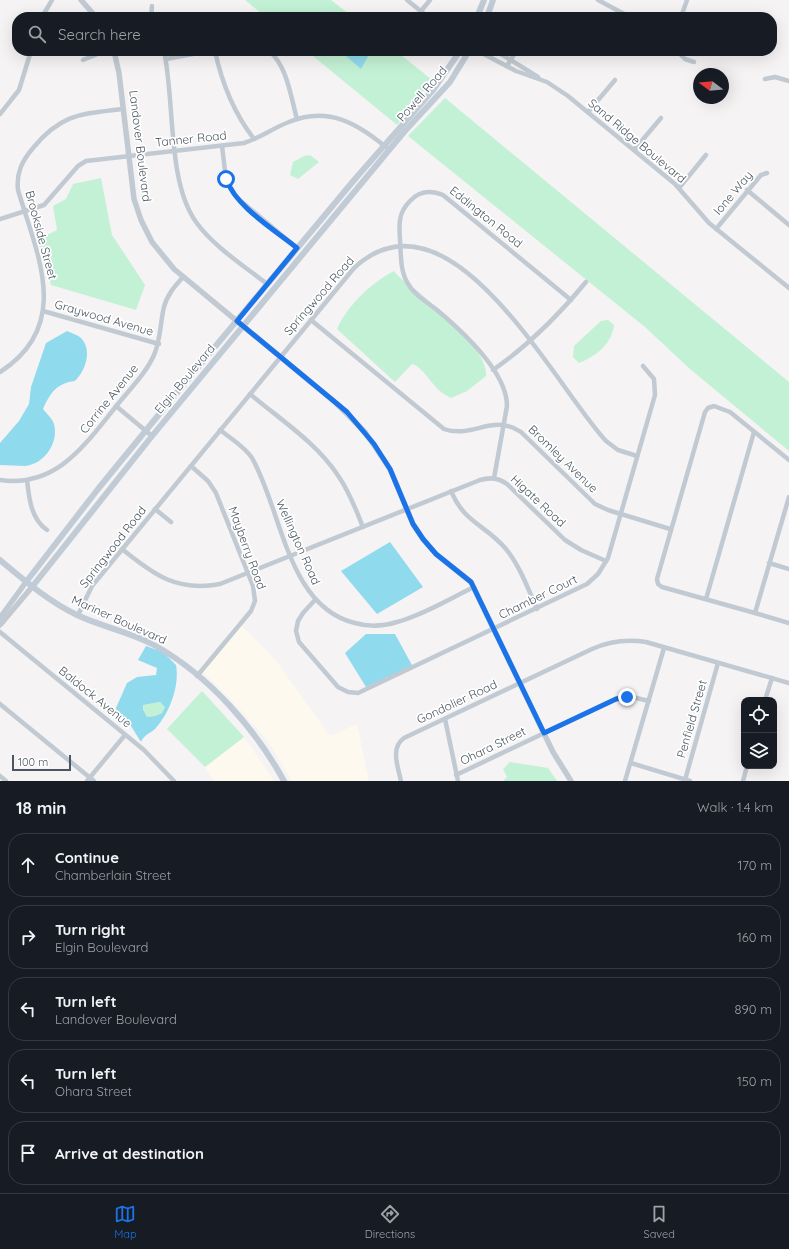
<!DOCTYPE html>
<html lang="en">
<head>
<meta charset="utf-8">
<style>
	:root { --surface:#171b24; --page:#20242c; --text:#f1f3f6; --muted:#9ea1a6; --line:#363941; --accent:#1a73e8 }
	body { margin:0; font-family:Quicksand,sans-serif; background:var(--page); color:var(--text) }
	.controls { position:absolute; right:12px; bottom:12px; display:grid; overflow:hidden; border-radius:8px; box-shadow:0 4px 16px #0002 }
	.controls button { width:36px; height:36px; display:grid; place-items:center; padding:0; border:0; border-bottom:1px solid var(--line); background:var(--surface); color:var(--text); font:20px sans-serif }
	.compass { position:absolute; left:693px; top:68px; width:36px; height:36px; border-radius:50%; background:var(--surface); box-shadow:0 4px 16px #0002; rotate:286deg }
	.scale { position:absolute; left:12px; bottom:10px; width:59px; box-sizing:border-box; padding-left:4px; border:2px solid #4a5661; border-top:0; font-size:11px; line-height:14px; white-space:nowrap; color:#4a5661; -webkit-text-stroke:3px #fff; paint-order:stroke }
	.stop { position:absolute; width:12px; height:12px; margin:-9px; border:3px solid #1a73e8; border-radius:50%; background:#fff }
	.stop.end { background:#1a73e8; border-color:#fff; box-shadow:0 1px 4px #0008 }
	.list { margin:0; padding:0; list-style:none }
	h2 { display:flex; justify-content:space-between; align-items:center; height:52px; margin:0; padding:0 16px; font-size:17px }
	h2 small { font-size:13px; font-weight:400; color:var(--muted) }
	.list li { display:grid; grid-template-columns:26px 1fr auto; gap:12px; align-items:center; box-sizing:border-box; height:64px; margin:0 8px 8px; padding:0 8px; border:1px solid var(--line); border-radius:16px }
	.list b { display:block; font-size:15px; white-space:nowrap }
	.list p { margin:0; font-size:13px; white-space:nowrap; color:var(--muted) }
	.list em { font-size:13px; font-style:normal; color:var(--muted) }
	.icon { flex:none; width:22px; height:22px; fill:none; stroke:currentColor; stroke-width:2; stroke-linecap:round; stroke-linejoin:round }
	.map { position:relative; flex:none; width:789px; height:781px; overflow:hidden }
	.search { position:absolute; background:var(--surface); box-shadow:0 4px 16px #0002; left:12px; right:12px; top:12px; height:44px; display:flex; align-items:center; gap:10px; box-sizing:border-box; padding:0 14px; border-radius:16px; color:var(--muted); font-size:15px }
	.sheet { height:412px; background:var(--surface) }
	nav { display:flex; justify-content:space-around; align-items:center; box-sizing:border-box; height:56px; border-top:1px solid var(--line); background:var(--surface); font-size:11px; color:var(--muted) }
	nav a { display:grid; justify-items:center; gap:2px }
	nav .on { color:var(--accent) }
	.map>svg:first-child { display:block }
	.commercial { fill:#fdf9ef }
	.green { fill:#c3f1d5 }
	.water { fill:#90daee; fill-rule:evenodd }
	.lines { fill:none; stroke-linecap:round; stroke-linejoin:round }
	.minor { stroke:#c1cad2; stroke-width:4.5 }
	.tertiary { stroke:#c1cad2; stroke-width:5.5 }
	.secondary { stroke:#c1cbd6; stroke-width:6 }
	.route { stroke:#1a73e8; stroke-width:5 }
	.labels { text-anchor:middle; stroke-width:3.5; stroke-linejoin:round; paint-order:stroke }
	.street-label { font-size:12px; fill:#4a5661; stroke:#fff }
</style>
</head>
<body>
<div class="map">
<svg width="789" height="781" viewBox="0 0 789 781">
	<rect width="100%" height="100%" fill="#f5f3f3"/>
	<g class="commercial">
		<path d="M238,622L274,658L330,736L357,724L369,781H292L267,740L234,703L199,668L216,651Z"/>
		<path d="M244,737L274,781H214L205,767Z"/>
	</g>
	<g class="green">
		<path d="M245,0H331L353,17H266Z"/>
		<path d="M307,51H396L432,80L397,125Z"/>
		<path d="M445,98L789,382V451L690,369L645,327L408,136Z"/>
		<path d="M310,155L319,162L298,179L290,175L293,162L304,156Z"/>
		<path d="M101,178L112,235L145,285L136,310L51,285L38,240L57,230L53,206L66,199L73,184Z"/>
		<path d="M394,271C400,280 412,286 420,293C437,308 490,353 486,376L467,391L451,398C432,390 426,368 412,364L395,382L337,329C348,305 371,283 394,271Z"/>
		<path d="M608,320L614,325C611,345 597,355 579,363L573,357L574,346L601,321Z"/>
		<path d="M202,691L244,737L205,767L167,729Z"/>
		<path d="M160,702L165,707L162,713L155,716L147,717L143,708V705Z"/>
		<path d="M510,762L548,768L557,781H503L507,777L503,769Z"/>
	</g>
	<g class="water">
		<path d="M340,51H371L361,69Z"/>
		<path d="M67,331C71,333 78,335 81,338C93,351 85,371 75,381C57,383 50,393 43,409C46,413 52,418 54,424C59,442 45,464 25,466C17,466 8,465 0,465V443L19,421L29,404L31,387L46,343Z"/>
		<path d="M390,542L423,587L377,614L341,571Z"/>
		<path d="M366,634H395L413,667L366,687L345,653Z"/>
		<path d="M146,646L163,652L176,665C180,686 169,714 155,729C150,733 143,736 141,742L131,726L119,720L116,716V708L127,683L137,677L156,675L157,668L138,660ZM160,702L165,707L162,713L155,716L147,717L143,709V705Z"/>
	</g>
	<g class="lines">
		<g class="minor">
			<path d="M407,0L428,17"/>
			<path d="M598,0L630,17"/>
			<path d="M421,11L430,0"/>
			<path d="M42,17L52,0"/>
			<path d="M151,17L152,6"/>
			<path d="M681,17L687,0"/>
			<path d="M164,51C175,101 167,182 196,222C213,246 244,266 267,284"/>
			<path d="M215,51C222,84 234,113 254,139"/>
			<path d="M269,51C287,65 291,98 297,119"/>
			<path d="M478,51L516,71L547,82L568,96L675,184L709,223L789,288"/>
			<path d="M496,51L538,77"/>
			<path d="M677,51L685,59L694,62"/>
			<path d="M166,59L209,51"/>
			<path d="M83,60L105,51"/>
			<path d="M507,66L516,51"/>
			<path d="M765,79L775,77L789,81"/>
			<path d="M588,112L615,80"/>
			<path d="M0,114L19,90L31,51"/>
			<path d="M222,146L226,179L236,197L297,248"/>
			<path d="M634,150L661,118"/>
			<path d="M679,188L706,155"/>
			<path d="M747,190L789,225"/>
			<path d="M0,219L44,205L78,166L86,161L244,143C260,138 273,128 289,122C328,106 357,123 387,148"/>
			<path d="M716,229L761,175L767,173"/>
			<path d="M43,311L159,344"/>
			<path d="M311,320L444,429C472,439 493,413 521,432L595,504L608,510L670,529"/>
			<path d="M493,370C529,345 558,316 586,282"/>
			<path d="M0,372C73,325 37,255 18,190C16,173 22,161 33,148C62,113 82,114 123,109"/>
			<path d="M250,394C281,420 317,443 339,477C350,493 356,510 363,527"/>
			<path d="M116,406L152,436"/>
			<path d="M220,430C230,438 245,447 252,458C282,510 287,607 355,623C369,627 384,626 397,622C423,615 449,599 474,587"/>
			<path d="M789,460L730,412L714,406L708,408L705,412L657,579L658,584L662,587L755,613L789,497"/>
			<path d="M191,466L208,481L216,493L253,586L255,601L251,611L197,676"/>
			<path d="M494,478L507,406C507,372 462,331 437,310C427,302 413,294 407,282C400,270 401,253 400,240C399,224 398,213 410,201C419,191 431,190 443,195L571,300"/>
			<path d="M0,480C58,488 86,443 118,404C131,388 146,373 154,355C161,339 160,323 164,307C167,295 175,286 183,277"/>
			<path d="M27,480C29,498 31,519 47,530"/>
			<path d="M451,491C465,524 485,524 506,549C520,566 528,589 537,609"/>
			<path d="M155,509L171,522"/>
			<path d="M122,549C154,575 177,592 220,584L480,480C490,477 499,478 507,484L565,540L581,550L606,561"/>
			<path d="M769,563L789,569"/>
			<path d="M706,599L754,432"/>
			<path d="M315,600L303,613L298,621L296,631L299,642L338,687L348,692L358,693L587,584L598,574L608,558L655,395L654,379L643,366"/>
			<path d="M755,613L789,623"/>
			<path d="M78,615L92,586L354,268C450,179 554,385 606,441L618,450L637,456"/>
			<path d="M0,632L144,750L174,781"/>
			<path d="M765,700L772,678"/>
			<path d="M0,704L94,781"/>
			<path d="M445,719L458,781"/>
			<path d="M631,763L690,781"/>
			<path d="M456,775L616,699L632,697L649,701"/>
			<path d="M0,776L6,781"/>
			<path d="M685,780L718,663"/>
			<path d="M87,781L125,735"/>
			<path d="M401,781C398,767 390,748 404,738L592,649C610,641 627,639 646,642L789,683"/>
			<path d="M625,781L664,648"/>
			<path d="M743,781L747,766"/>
		</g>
		<g class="tertiary">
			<path d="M81,0L96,17"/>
			<path d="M114,51L119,73L134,199L141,220L152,242L174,269L336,403L365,432L390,469L413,524L423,539L436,554L471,582L553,752L571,781"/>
			<path d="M0,618L26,582"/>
			<path d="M0,625L32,587"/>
		</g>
		<g class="secondary">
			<path d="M477,17L484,0"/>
			<path d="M487,17L493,0"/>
			<path d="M0,560C24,580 48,601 77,615C102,627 131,632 156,646C209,676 255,728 284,781"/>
			<path d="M26,582L98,489L179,390L355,179L433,90L460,51"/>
			<path d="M32,587L152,436L404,132L450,82L469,51"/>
		</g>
	</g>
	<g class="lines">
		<path class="route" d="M226,179C236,207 275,230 297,248L237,321L347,412L374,444L390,469L413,524L423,539L436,554L471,582L544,733L616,699L627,697"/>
	</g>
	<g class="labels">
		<g class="street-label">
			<text transform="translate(422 94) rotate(-49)" y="4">Powell Road</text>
			<text transform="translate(191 139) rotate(-6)" y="4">Tanner Road</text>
			<text transform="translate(637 141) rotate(40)" y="4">Sand Ridge Boulevard</text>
			<text transform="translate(140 146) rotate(83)" y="4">Landover Boulevard</text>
			<text transform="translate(733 193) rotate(-50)" y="4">Ione Way</text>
			<text transform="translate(486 217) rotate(39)" y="4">Eddington Road</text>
			<text transform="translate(41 235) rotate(75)" y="4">Brookside Street</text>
			<text transform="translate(319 296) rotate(-49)" y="4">Springwood Road</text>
			<text transform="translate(104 318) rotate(16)" y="4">Graywood Avenue</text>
			<text transform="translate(185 379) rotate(-50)" y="4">Elgin Boulevard</text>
			<text transform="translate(109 399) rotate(-51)" y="4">Corrine Avenue</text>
			<text transform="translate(563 459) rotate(44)" y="4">Bromley Avenue</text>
			<text transform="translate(538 501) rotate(43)" y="4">Higate Road</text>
			<text transform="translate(298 542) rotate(66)" y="4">Wellington Road</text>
			<text transform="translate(113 547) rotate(-52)" y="4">Springwood Road</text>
			<text transform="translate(247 548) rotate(70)" y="4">Mayberry Road</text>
			<text transform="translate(538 597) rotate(-26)" y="4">Chamber Court</text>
			<text transform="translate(119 620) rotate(24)" y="4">Mariner Boulevard</text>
			<text transform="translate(95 697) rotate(39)" y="4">Baldock Avenue</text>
			<text transform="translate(457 702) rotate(-25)" y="4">Gondolier Road</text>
			<text transform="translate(692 719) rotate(-74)" y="4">Penfield Street</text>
			<text transform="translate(493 746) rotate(-26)" y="4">Ohara Street</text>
		</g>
	</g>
</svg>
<div class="controls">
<button><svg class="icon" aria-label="locate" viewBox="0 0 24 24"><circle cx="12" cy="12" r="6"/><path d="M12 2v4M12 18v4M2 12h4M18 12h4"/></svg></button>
<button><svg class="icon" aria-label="layers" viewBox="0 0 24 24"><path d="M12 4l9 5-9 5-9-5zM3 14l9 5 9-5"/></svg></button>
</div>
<svg class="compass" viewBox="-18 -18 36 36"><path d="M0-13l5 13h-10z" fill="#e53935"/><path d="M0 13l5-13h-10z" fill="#9ea1a6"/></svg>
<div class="scale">100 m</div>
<div class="stop" style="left:226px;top:179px"></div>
<div class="stop end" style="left:627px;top:697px"></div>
<div class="search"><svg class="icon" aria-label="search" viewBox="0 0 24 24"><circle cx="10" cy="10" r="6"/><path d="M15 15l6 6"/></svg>Search here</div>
</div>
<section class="sheet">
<h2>18 min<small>Walk · 1.4 km</small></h2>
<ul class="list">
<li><svg class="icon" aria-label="ahead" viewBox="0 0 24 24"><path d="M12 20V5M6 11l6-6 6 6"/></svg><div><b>Continue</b><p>Chamberlain Street</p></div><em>170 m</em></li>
<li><svg class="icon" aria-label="right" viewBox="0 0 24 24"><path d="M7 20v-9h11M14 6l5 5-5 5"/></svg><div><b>Turn right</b><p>Elgin Boulevard</p></div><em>160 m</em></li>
<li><svg class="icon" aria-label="left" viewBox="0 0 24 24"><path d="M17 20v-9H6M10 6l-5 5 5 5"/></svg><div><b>Turn left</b><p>Landover Boulevard</p></div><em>890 m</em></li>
<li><svg class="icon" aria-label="left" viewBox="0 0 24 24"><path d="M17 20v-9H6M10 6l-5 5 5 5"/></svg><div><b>Turn left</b><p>Ohara Street</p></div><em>150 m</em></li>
<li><svg class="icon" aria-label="arrive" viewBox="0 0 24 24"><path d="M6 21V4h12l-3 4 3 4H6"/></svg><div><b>Arrive at destination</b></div></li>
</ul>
</section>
<nav>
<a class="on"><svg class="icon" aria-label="map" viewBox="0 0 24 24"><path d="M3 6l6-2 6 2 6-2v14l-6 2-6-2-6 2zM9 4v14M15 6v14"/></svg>Map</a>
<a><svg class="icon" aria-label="directions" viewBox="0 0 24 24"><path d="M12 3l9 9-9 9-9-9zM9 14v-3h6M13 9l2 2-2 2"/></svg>Directions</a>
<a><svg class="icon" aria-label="saved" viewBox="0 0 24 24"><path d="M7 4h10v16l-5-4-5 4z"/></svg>Saved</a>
</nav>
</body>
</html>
